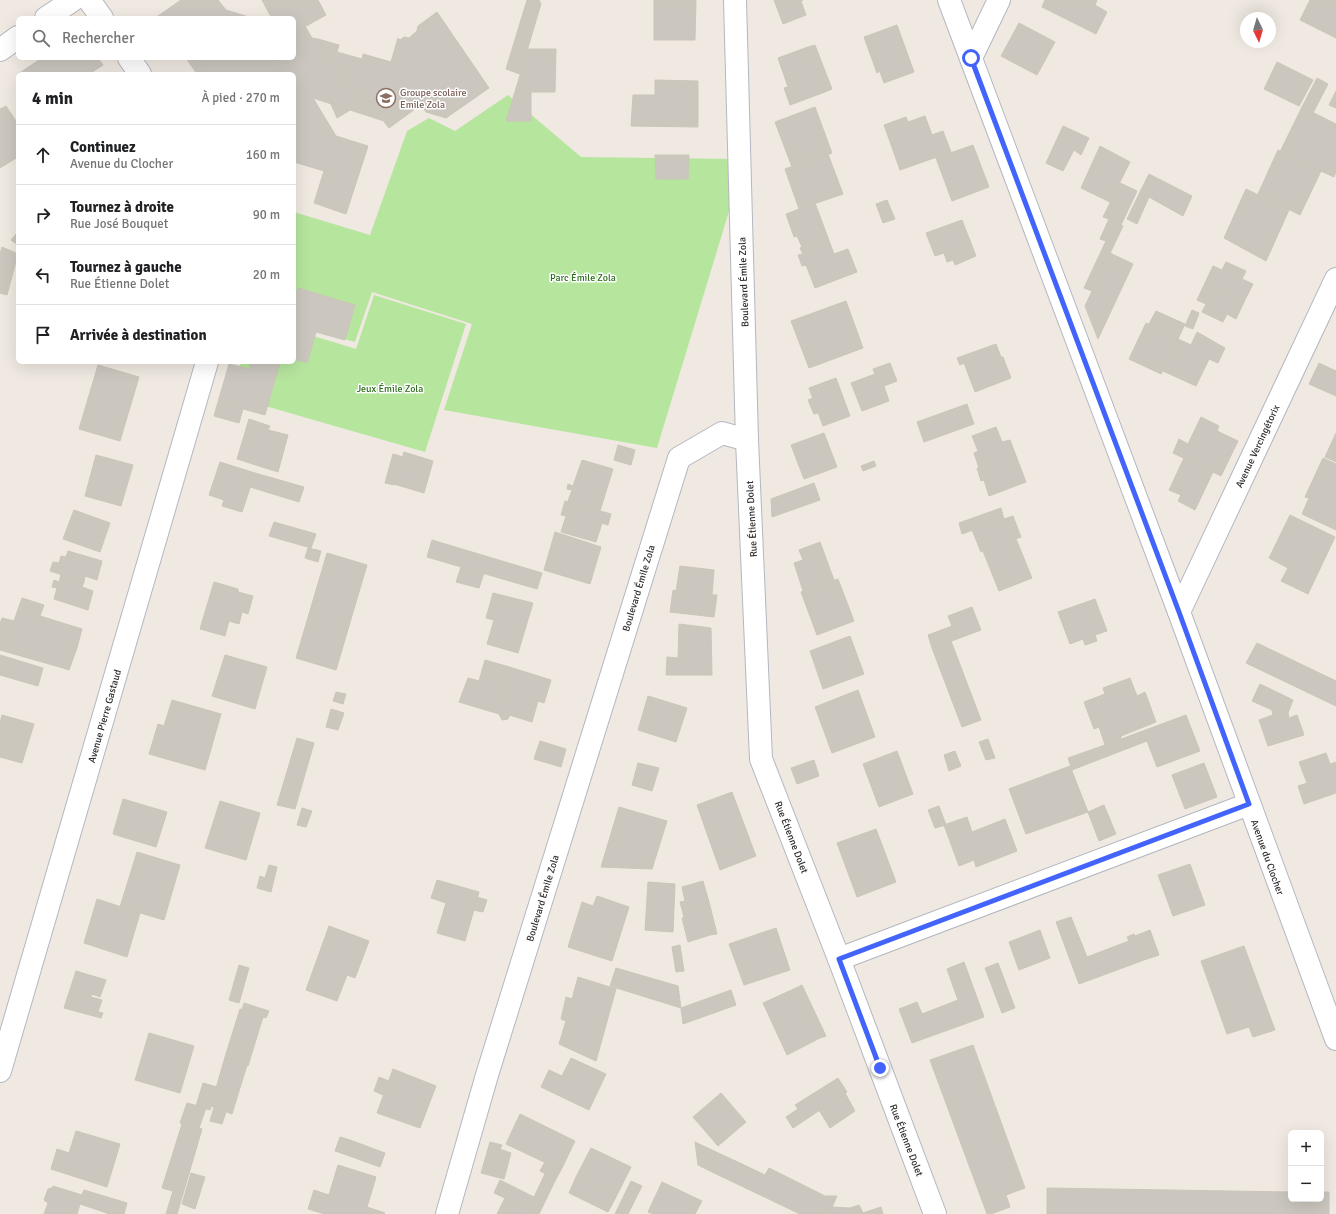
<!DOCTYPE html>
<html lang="fr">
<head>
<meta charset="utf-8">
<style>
	:root { --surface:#fff; --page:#f6f6f6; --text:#202124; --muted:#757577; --line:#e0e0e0 }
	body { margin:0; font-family:Signika,sans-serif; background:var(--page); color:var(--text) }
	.controls { position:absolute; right:12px; bottom:12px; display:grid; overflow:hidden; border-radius:6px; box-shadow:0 4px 16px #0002 }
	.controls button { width:36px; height:36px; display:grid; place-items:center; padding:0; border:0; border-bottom:1px solid var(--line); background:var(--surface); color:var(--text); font:20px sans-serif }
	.compass { position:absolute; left:1240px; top:12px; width:36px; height:36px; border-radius:50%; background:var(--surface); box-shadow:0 4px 16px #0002; rotate:175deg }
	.stop { position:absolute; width:12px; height:12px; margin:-9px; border:3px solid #4264fb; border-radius:50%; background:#fff }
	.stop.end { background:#4264fb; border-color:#fff; box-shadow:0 1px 4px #0008 }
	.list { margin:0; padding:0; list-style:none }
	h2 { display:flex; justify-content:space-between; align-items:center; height:52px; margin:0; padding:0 16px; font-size:17px }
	h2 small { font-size:13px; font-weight:400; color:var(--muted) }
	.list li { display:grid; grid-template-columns:26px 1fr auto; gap:12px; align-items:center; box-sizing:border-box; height:60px; padding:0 16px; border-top:1px solid var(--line) }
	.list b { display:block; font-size:15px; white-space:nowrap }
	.list p { margin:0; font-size:13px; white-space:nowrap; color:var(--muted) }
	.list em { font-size:13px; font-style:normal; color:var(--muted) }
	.icon { flex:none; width:22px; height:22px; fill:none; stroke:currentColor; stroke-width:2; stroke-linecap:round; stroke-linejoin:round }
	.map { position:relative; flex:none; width:1336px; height:1214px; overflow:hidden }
	.search { position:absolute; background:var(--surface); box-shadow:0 4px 16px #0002; left:16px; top:16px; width:280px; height:44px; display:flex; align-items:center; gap:10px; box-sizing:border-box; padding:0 14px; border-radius:6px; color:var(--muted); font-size:15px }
	.panel { position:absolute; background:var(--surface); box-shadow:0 4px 16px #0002; left:16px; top:72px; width:280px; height:292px; border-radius:6px }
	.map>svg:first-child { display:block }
	.park { fill:#b6e59e }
	.building { fill:#cbc7bf; stroke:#cbc5ba }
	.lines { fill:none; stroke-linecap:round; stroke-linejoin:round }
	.minor-casing { stroke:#b4b7c1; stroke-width:24 }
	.tertiary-casing { stroke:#b4b7c1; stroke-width:24 }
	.minor { stroke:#fff; stroke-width:22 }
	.tertiary { stroke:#fff; stroke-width:22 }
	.route { stroke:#4264fb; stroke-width:5 }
	.labels { text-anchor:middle; stroke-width:3; stroke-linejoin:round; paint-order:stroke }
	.education-label { font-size:10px; fill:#785e54; stroke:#fff; text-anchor:start }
	.park-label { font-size:10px; fill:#2c6e1b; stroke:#fff }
	.street-label { font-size:10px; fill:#2e2e2e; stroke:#fff }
</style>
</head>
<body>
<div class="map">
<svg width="1336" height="1214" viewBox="0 0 1336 1214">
	<rect width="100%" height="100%" fill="#efe9e1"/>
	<g class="park">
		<path d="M508,95L581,157L732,159L730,208L657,448L444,410L472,324L372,292L355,342L294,324V212L370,235L407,131L429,118L455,131Z"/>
		<path d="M374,295L466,324L425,452L231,396L241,362H294V330L356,349Z"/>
	</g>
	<g class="building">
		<path d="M181,0H218L226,10L252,18H155Z"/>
		<path d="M262,0H292L308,25L305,26L294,23V18H279L270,15Z"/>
		<path d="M292,0H318L326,15L308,25Z"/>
		<path d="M527,0H539L541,4L520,74L506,69Z"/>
		<path d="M654,0H696L695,40H654Z"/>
		<path d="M774,0H803L801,1L806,15L783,24Z"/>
		<path d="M1045,0H1097L1095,5L1107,12L1096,34L1042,7Z"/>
		<path d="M1310,0H1336V38L1300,20Z"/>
		<path d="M437,12L489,88L446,118L426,112L417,99L402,110L357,99L318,39L339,45L337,52L362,59L363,54L391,62L398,38L400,40L404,37L409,38L417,31L418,26Z"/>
		<path d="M294,23L305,26L312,38L318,39L357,99L402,110L385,123L384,121L313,98L336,136L368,146L346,214L314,203L324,171L294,162V74H200L204,71L196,58H294Z"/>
		<path d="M1019,23L1055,42L1037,75L1001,56Z"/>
		<path d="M897,25L914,72L884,83L867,36Z"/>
		<path d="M867,36L880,71L877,73L864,37Z"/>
		<path d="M815,45L832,89L825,92L808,47Z"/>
		<path d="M808,47L825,92L790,105L784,88L788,87L778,58Z"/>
		<path d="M528,49H556L555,92H531V121H506Z"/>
		<path d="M42,58H98L103,65L89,74H18Z"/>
		<path d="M186,58H196L204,71L200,74H197Z"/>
		<path d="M1277,62L1313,80L1299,106L1264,89Z"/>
		<path d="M1317,78L1328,84L1313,113L1302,107Z"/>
		<path d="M655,80L698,81V127L631,126L633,95H655Z"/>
		<path d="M1336,91V108L1329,105Z"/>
		<path d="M417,99L420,105L411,112L402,110Z"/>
		<path d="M331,104L350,110L337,118Z"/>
		<path d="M6,106L18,124V157L0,168V109Z"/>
		<path d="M815,107L832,153L792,167L775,122Z"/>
		<path d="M1302,107L1336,124V172L1334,177L1280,152Z"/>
		<path d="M402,110L411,112L389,128L385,123Z"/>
		<path d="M925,116L932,135L943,131L951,152L900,170L884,125L906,117L908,122Z"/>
		<path d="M1063,126L1089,138L1081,155L1074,150L1063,171L1046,163Z"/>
		<path d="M973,145L989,187L952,201L936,158Z"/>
		<path d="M1100,146L1130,162L1110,202L1081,188Z"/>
		<path d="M1278,150L1321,171L1300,215L1258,194Z"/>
		<path d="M828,154L843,194L799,209L785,169Z"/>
		<path d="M655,155H689L688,179H656Z"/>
		<path d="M1149,174L1192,196L1183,216L1140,192Z"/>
		<path d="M1120,183L1137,191L1121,225L1123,226L1105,264L1097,260L1106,241L1100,239L1109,219L1103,217Z"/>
		<path d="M1246,189L1289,210L1266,261L1224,238Z"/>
		<path d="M1140,192L1149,197L1137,224L1127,219Z"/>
		<path d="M887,200L895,219L883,223L876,204Z"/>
		<path d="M815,203L834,254L848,249L857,272L815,288L806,265L802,266L798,255L803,254L800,248L802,247L797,236L794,237L786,214Z"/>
		<path d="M962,220L976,256L955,265L953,260L947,262L944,253L935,256L926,233Z"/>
		<path d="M18,232V245L11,240Z"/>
		<path d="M2,247L18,254L7,295L0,293V254Z"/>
		<path d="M1110,253L1133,264L1098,339L1085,306Z"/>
		<path d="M1097,260L1105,264L1092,291L1084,288Z"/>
		<path d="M1226,262L1246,271L1242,279L1253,284L1244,302L1205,283L1213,266L1222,270Z"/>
		<path d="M1205,283L1244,302L1236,319L1227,314L1223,322L1202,312L1206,304L1197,300Z"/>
		<path d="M298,288L355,305L345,340L316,332L307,363L294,359V301Z"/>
		<path d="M846,301L863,348L809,368L791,321Z"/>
		<path d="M1192,310L1199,313L1193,329L1185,326Z"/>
		<path d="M1156,311L1185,324L1178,339L1149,324Z"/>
		<path d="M1146,323L1178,339L1161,374L1129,359Z"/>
		<path d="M1197,332L1225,348L1218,363L1209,359L1196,386L1163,371L1178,339L1191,345Z"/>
		<path d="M996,344L1001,357H1003L1011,378L975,392L964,363L960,365L957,358Z"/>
		<path d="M251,362H280L265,415L218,402L229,364L249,369Z"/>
		<path d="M890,363L897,381L884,386L889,401L862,411L851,383L875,374L873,369Z"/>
		<path d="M1319,363L1336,371V396L1309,384Z"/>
		<path d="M98,365L139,377L120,441L79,429Z"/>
		<path d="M836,378L850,416L823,426L809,388Z"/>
		<path d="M813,398L818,413L814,414L808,400Z"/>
		<path d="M218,402L243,409L239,423L214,416Z"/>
		<path d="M967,404L974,424L924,442L917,422Z"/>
		<path d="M1201,417L1219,426L1217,431L1238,441L1221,476L1173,453L1179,439L1188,444Z"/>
		<path d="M249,419L270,426L268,430L288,435L278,472L237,459Z"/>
		<path d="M996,427L1002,442L1010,440L1026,482L989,496L984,480L981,481L977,468H979L974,453L978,451L972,436Z"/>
		<path d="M824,433L837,467L804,479L791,445Z"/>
		<path d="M1336,433V462L1325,457Z"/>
		<path d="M618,445L635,450L631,465L614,460Z"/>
		<path d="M404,452L433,461L424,493L394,484Z"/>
		<path d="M393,454L403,457L394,485L385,483Z"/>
		<path d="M96,455L133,465L121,506L85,496Z"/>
		<path d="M1184,458L1213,472L1195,510L1178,501L1183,491L1171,486Z"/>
		<path d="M1323,458L1336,464V530L1302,514L1309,498L1305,497Z"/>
		<path d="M582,460L613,469L600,511L568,501L572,490L567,489L568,484L573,486Z"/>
		<path d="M874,461L876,466L863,471L861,466Z"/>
		<path d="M220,462L255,473L242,512L222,506L224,500L209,495Z"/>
		<path d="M255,473L304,487L299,502L250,487Z"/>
		<path d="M814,483L820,500L772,517L771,499Z"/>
		<path d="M1171,486L1183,491L1181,495L1169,490Z"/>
		<path d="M565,501L611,514L608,525L602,523L596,542L561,532L566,516L561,515Z"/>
		<path d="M1001,508L1004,519L962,534L959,523Z"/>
		<path d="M74,510L110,523L100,552L63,539Z"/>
		<path d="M1290,515L1335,537L1308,594L1281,581L1288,568L1269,558Z"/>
		<path d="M1013,516L1021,537L1016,539L1032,578L999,591L983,551L981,552L972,530Z"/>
		<path d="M274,522L316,534L311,548L269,536Z"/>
		<path d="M555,532L601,547L590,584L544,570Z"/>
		<path d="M432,540L542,573L537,589L427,557Z"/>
		<path d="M820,542L834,580L803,591L794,563L803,560L799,550Z"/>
		<path d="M308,548L321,551L318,562L305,558Z"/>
		<path d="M68,551L102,561L97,580L85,576L84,582L50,571L53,562L59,563L61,556L66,557Z"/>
		<path d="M327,553L367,565L336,670L296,658Z"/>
		<path d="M680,566L714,570L712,595H717L714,617L670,612L673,590L676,591Z"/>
		<path d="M461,567L484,573L479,588L456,582Z"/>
		<path d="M61,575L84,582L82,587L93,591L88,610L54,599L57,588L52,587L54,580L59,582Z"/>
		<path d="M838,579L854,621L817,635L801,592Z"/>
		<path d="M214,582L238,589V592L253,596L248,614L242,612L239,624L229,621L225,636L200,629Z"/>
		<path d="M493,593L501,595L498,606L490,604Z"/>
		<path d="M501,595L533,603L518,653L487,644L494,620L486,618L490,604L498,606Z"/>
		<path d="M22,598L44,605L40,616L82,629L77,648L70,645L63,668L0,650V624L2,618L14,621Z"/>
		<path d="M1095,599L1107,631L1095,635L1097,641L1085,645L1083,639L1070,644L1058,612Z"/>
		<path d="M972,607L981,630L957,639L948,616Z"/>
		<path d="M679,624L711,628L712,675H666L667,657L678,658Z"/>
		<path d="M952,626L957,639L941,645L936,632Z"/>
		<path d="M936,632L941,645L932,648L928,635Z"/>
		<path d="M850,636L864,674L823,689L810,651Z"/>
		<path d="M951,641L981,720L962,727L932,648Z"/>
		<path d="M1257,643L1336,681V706L1246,663Z"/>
		<path d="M70,645L77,648L69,670L63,668Z"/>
		<path d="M0,655L43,668L38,686L0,675Z"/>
		<path d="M225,655L267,667L255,709L212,696Z"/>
		<path d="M485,660L506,666L493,710L510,715L508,719L502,720L499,714L459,702L468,678L479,681Z"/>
		<path d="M506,666L551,680L544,703L538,701L532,722L493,710Z"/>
		<path d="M1130,678L1137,696L1145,692L1156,722L1121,736V738L1105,745L1099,727L1094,729L1084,702L1105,694L1103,688Z"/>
		<path d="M1260,684L1293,700L1288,713L1289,718L1297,715L1304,735L1268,746L1259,720L1273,715L1272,710L1252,701Z"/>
		<path d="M858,690L875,737L832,753L815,707Z"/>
		<path d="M336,692L346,694L343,704L333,701Z"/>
		<path d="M648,696L687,708L676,742L638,730Z"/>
		<path d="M172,700L221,714L205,770L149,754L158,724L164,726Z"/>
		<path d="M331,709L344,713L338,730L326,727Z"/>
		<path d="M2,715L34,724L22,763L0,757V723Z"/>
		<path d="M1186,715L1200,751L1157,767L1147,741L1108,756L1105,745Z"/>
		<path d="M297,738L314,743L295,809L277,805Z"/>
		<path d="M988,739L995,758L986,760L979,742Z"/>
		<path d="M540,741L566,749L561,767L534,759Z"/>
		<path d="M1105,745L1108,756L1072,770L1068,758Z"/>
		<path d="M897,751L913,794L879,807L863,764Z"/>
		<path d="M955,751L961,766L949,771L944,755Z"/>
		<path d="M1326,753L1330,764L1336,762V793L1304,804L1298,786L1307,783L1299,762Z"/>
		<path d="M814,760L819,776L797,784L791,768Z"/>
		<path d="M638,763L659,768L652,791L632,785Z"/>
		<path d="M1204,763L1217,797L1185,809L1172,775Z"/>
		<path d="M1070,766L1088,812L1026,834L1009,789Z"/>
		<path d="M732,792L751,843L715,856L697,805Z"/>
		<path d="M123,799L167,812L156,847L113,834Z"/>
		<path d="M220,801L260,813L246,860L205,848Z"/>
		<path d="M1104,805L1116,834L1099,841L1088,812Z"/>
		<path d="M939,806L946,825L935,828L928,810Z"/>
		<path d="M619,807L667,821L652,869L601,867Z"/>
		<path d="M302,808L312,811L306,827L297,825Z"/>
		<path d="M967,817L972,832L1005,819L1017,851L976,867L974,860L959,866L944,825Z"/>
		<path d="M876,829L896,882L857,897L837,843Z"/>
		<path d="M751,843L756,856L720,870L715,856Z"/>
		<path d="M137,852L180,865L164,920L120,907Z"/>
		<path d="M1190,864L1205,905L1173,916L1158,875Z"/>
		<path d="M269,865L277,867L271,892L257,888L260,876L265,878Z"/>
		<path d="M437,880L479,892L465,941L437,933L446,903L431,898Z"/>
		<path d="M703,881L709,902L701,904L710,935L688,942L682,918L684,917L680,902L685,901L682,887Z"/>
		<path d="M648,882L675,884L673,932L645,930Z"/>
		<path d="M597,896L629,907L612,961L568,947L582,902L593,906Z"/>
		<path d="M477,897L487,900L483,912L473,910Z"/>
		<path d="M97,899L140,913L127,957L84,943Z"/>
		<path d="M709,902L717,934L710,935L701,904Z"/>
		<path d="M1071,917L1087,957L1129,941L1127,937L1134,934L1144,960L1079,984L1056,922Z"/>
		<path d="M329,926L369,941L355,978L347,975L337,1001L306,990Z"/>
		<path d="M776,928L790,970L744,985L729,944Z"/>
		<path d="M1040,930L1050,958L1019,970L1009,942Z"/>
		<path d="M1150,930L1159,955L1144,960L1135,936Z"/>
		<path d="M680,945L684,971L676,972L672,947Z"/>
		<path d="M1244,946L1275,1030L1253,1037L1249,1027L1227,1034L1201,961Z"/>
		<path d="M964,962L984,1017L912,1043L899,1009L917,1002L922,1014L958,1000L947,969Z"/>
		<path d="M998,963L1015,1008L1002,1013L985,968Z"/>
		<path d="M239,965L249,968L245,982L235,979Z"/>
		<path d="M616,968L678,986L681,1008L610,986Z"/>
		<path d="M76,971L106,980L100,997L92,994L91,997L102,1000L98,1012L103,1013L101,1018L64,1008Z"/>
		<path d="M578,977L616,989L596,1061L559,1044L566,1021L561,1019L566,997L572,999Z"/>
		<path d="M235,979L245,982L239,1003L229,1000Z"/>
		<path d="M802,985L826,1036L820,1038L796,988Z"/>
		<path d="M796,988L820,1038L787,1055L763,1003Z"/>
		<path d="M731,990L736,1005L683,1024L681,1008Z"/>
		<path d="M244,1003L269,1011L266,1018L242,1010Z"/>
		<path d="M240,1009L263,1017L248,1066L225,1057Z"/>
		<path d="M149,1033L194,1046L180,1093L135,1080Z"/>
		<path d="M973,1045L1025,1188L1006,1195L1010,1207L991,1214H987L930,1060Z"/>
		<path d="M225,1057L247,1065L232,1114L211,1106Z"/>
		<path d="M571,1058L606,1074L589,1110L541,1087L549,1070L562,1076Z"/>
		<path d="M393,1069L436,1086L420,1128L377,1113Z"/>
		<path d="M379,1077L389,1081L383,1095L374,1091Z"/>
		<path d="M838,1078L847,1092L793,1128L786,1117L798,1109L795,1105Z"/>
		<path d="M203,1083L217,1087L210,1110L196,1106Z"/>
		<path d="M721,1093L746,1122L718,1146L693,1117Z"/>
		<path d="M845,1093L855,1111L830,1128L819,1110Z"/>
		<path d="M187,1103L206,1108L199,1128L202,1129L183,1194L162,1188L182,1124L180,1123Z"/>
		<path d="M214,1107L226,1112L222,1124L210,1121Z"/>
		<path d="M520,1114L575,1141L561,1170L506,1144Z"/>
		<path d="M76,1131L120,1144L107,1187L51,1169L57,1149L69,1153Z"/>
		<path d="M340,1137L350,1140L344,1154L335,1151Z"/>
		<path d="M350,1140L385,1153L380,1167L344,1154Z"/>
		<path d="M490,1142L502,1145L500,1149L511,1153L504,1179L481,1173Z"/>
		<path d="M695,1142L716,1152L708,1170L698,1165Z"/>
		<path d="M591,1148L631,1167L616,1197L576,1177Z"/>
		<path d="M716,1152L742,1164L733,1182L708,1170Z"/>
		<path d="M545,1162L561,1170L556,1179L540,1171Z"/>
		<path d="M742,1164L765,1175L769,1168L825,1196H837L829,1214H800L733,1182Z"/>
		<path d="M338,1165L376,1177L367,1207L385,1213L384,1214H325L308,1209L314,1190L329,1195Z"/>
		<path d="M191,1173L205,1177L195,1209L182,1204Z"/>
		<path d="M545,1174L556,1179L539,1214L494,1193L500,1180L534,1197Z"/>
		<path d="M576,1177L616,1197L608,1212L569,1193Z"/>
		<path d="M631,1181L642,1186L628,1214H615Z"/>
		<path d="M662,1182L702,1201L695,1214H653L648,1212Z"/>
		<path d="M53,1186L82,1195L84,1190L127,1203L124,1214H107V1213L80,1204L77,1214H44L48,1203L44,1200L48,1189L52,1188Z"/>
		<path d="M1047,1188L1291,1192V1199H1321V1192H1329V1214H1047Z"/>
		<path d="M173,1191L183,1194L177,1214H166Z"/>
		<path d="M505,1198L539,1214H497Z"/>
		<path d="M859,1205L863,1213L881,1207L883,1214H829L832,1207L850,1208Z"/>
	</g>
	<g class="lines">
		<defs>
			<g id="minor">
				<path d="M89,0L102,18"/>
				<path d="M949,0L1179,612L1336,1039"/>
				<path d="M129,58L140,74"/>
				<path d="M971,58L999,0"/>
				<path d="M747,440L761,759L839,959L935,1214"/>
				<path d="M1179,612L1336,279"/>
				<path d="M839,959L1249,804"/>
				<path d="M0,1071L207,362"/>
				<path d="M447,1214L487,1075L679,458L722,433L747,440L735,0"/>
			</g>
			<g id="tertiary">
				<path d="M46,18L73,0"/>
				<path d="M0,50L18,37"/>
			</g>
		</defs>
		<use href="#minor" class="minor-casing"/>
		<use href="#tertiary" class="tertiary-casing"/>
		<use href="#minor" class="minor"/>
		<use href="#tertiary" class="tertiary"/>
	</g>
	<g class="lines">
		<path class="route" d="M880,1068L839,959L1249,804L1179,612L971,58"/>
	</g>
	<defs>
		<symbol id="school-ring" viewBox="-11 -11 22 22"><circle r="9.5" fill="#fff" stroke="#8d6e63" stroke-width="1.5"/><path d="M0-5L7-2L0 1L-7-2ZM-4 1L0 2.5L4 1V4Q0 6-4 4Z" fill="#8d6e63"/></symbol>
	</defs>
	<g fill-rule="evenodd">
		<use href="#school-ring" x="375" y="87" width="22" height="22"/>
	</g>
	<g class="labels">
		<g class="education-label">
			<text x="400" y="96">Groupe scolaire<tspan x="400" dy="12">Emile Zola</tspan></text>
		</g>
		<g class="park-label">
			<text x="583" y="281">Parc Émile Zola</text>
			<text x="390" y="392">Jeux Émile Zola</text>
		</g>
		<g class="street-label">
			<text transform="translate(743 282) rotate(-92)" y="4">Boulevard Émile Zola</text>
			<text transform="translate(1257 446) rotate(-65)" y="4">Avenue Vercingétorix</text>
			<text transform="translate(751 519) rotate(-93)" y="4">Rue Étienne Dolet</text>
			<text transform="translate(638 588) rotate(-73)" y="4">Boulevard Émile Zola</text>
			<text transform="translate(104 716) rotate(-74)" y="4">Avenue Pierre Gastaud</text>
			<text transform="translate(792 837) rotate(69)" y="4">Rue Étienne Dolet</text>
			<text transform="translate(1268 857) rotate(70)" y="4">Avenue du Clocher</text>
			<text transform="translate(542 898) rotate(-73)" y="4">Boulevard Émile Zola</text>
			<text transform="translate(907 1140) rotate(69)" y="4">Rue Étienne Dolet</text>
		</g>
	</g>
</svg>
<div class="controls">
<button>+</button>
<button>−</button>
</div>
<svg class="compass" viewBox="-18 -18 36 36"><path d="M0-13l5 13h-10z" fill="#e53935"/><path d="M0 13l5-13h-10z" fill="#757577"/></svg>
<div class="stop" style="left:971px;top:58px"></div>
<div class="stop end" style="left:880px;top:1068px"></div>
<div class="search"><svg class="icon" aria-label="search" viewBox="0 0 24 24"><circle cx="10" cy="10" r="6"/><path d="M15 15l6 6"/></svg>Rechercher</div>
<section class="panel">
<h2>4 min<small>À pied · 270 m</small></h2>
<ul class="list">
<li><svg class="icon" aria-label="ahead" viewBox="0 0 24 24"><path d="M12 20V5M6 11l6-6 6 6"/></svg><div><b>Continuez</b><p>Avenue du Clocher</p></div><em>160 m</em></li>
<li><svg class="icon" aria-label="right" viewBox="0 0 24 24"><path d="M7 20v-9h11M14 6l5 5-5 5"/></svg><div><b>Tournez à droite</b><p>Rue José Bouquet</p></div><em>90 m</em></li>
<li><svg class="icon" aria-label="left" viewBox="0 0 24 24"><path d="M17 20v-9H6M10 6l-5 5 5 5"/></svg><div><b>Tournez à gauche</b><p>Rue Étienne Dolet</p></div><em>20 m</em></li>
<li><svg class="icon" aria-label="arrive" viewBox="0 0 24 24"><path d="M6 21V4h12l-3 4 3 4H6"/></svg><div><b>Arrivée à destination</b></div></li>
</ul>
</section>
</div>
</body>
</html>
